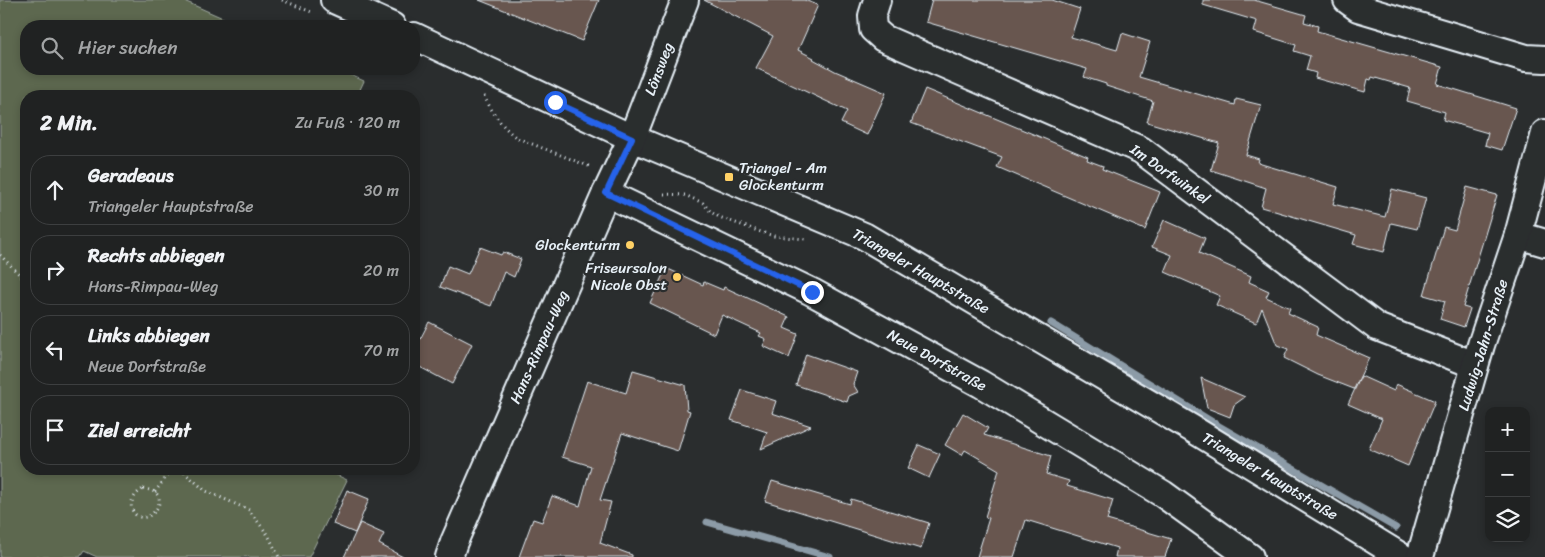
<!DOCTYPE html>
<html lang="de">
<head>
<meta charset="utf-8">
<style>
	:root { --surface:#202222; --page:#282a2a; --text:#f1f3f6; --muted:#a2a4a5; --line:#3d3f40 }
	body { margin:0; font-family:Sriracha,sans-serif; background:var(--page); color:var(--text) }
	.controls { position:absolute; right:15px; bottom:15px; display:grid; overflow:hidden; border-radius:10px; box-shadow:0 2px 8px #0003 }
	.controls button { width:45px; height:45px; display:grid; place-items:center; padding:0; border:0; border-bottom:1px solid var(--line); background:var(--surface); color:var(--text); font:25px sans-serif }
	.stop { position:absolute; width:15px; height:15px; margin:-11px; border:4px solid #2563eb; border-radius:50%; background:#fff }
	.stop.end { background:#2563eb; border-color:#fff; box-shadow:0 1px 5px #0008 }
	.list { margin:0; padding:0; list-style:none }
	h2 { display:flex; justify-content:space-between; align-items:center; height:65px; margin:0; padding:0 20px; font-size:21px }
	h2 small { font-size:16px; font-weight:400; color:var(--muted) }
	.list li { display:grid; grid-template-columns:32px 1fr auto; gap:15px; align-items:center; box-sizing:border-box; height:70px; margin:0 10px 10px; padding:0 10px; border:1px solid var(--line); border-radius:20px }
	.list b { display:block; font-size:19px; white-space:nowrap }
	.list p { margin:0; font-size:16px; white-space:nowrap; color:var(--muted) }
	.list em { font-size:16px; font-style:normal; color:var(--muted) }
	.icon { flex:none; width:28px; height:28px; fill:none; stroke:currentColor; stroke-width:2; stroke-linecap:round; stroke-linejoin:round }
	.map { position:relative; flex:none; width:1545px; height:557px; overflow:hidden }
	.search { position:absolute; background:var(--surface); box-shadow:0 2px 8px #0003; left:20px; top:20px; width:400px; height:55px; display:flex; align-items:center; gap:12px; box-sizing:border-box; padding:0 18px; border-radius:20px; color:var(--muted); font-size:19px }
	.panel { position:absolute; background:var(--surface); box-shadow:0 2px 8px #0003; left:20px; top:90px; width:400px; height:385px; border-radius:20px }
	.map>svg:first-child { display:block }
	.green { fill:#5d674f; stroke:#a2aca4 }
	.lines { fill:none; stroke-linecap:round; stroke-linejoin:round }
	.stream { stroke:#8c9ba7; stroke-width:7 }
	.building { fill:#67564f; stroke:#e8f1f8 }
	.minor-casing { stroke:#e8f1f8; stroke-width:30 }
	.path { stroke:#e8f1f8; stroke-width:3; stroke-dasharray:1 4; stroke-linecap:butt }
	.minor { stroke:#2a2d2e; stroke-width:26 }
	.route { stroke:#2563eb; stroke-width:6 }
	.poi-dot { fill:#ffd166; stroke:#2a2d2e; stroke-width:2 }
	.labels { text-anchor:middle; stroke-width:4.5; stroke-linejoin:round; paint-order:stroke }
	.street-label { font-size:15px; fill:#e8f1f8; stroke:#2a2d2e }
	.poi-label { font-size:15px; fill:#e8f1f8; stroke:#2a2d2e; text-anchor:end }
</style>
</head>
<body>
<div class="map">
<svg width="1545" height="557" viewBox="0 0 1545 557">
	<rect width="100%" height="100%" fill="#2a2d2e"/>
	<filter id="ink" filterUnits="userSpaceOnUse"><feTurbulence type="fractalNoise" baseFrequency=".02" numOctaves="2"/><feDisplacementMap in="SourceGraphic" scale="10" xChannelSelector="R" yChannelSelector="G"/><feConvolveMatrix kernelMatrix="1 2 1 2 8 2 1 2 1" color-interpolation-filters="sRGB"/></filter>
	<g filter="url(#ink)">
		<path class="green" d="M0,0H182L241,26H26V69H337L364,81L357,96H26V469H324L347,480L309,557H97L84,551L80,557H0Z"/>
		<g class="lines">
			<g class="stream">
				<path d="M1051,323L1219,426L1396,528"/>
				<path d="M707,522L830,557"/>
			</g>
		</g>
		<g class="building">
			<path d="M479,0H599L582,41Z"/>
			<path d="M704,0H804L818,5L798,50L814,58L813,59L835,71L886,93L867,135L841,123L847,111L756,68L773,36Z"/>
			<path d="M932,0H1052L1080,9L1071,37L1117,50L1122,33L1150,42L1139,77L1235,105L1236,99L1261,105L1246,155L1259,159L1258,163L1338,187L1333,204L1385,217L1392,189L1426,198L1417,229L1391,223L1384,252L1353,244L1356,235L1261,207L1266,188L1211,170L1219,143L1147,122L1153,101L1106,86V84L1084,77L1087,69L926,22Z"/>
			<path d="M1203,0H1254L1306,15L1304,22L1318,26L1317,31L1442,67L1437,84L1516,108L1502,150L1485,145L1488,133L1443,120L1445,112L1407,101L1410,88L1372,77L1371,80L1368,79L1365,92L1315,78L1316,73L1306,70L1310,56L1294,51L1296,45L1254,32L1257,21L1203,5Z"/>
			<path d="M925,89L1088,157L1087,160L1103,166L1102,169L1160,192L1145,230L997,167L1002,157L911,123Z"/>
			<path d="M1467,187L1497,195L1463,307L1470,309L1464,327L1440,319L1445,301L1424,295L1444,227L1455,230Z"/>
			<path d="M1164,220L1205,238L1199,253L1251,276L1249,282L1269,291L1266,297L1290,308L1288,313L1318,327L1316,335L1369,358L1354,389L1318,375L1284,358L1288,349L1277,345L1262,308L1256,323L1216,305L1220,296L1165,272L1172,255L1152,247Z"/>
			<path d="M480,247L501,255L503,252L521,259L514,277L504,272L491,306L440,287L448,266L468,274Z"/>
			<path d="M666,268L703,285L704,282L723,290L724,287L789,317L784,328L798,334L789,358L763,346L766,339L759,336L761,333L722,315L714,334L650,303Z"/>
			<path d="M429,322L472,344L452,384L414,364V351Z"/>
			<path d="M806,354L857,372L853,384L858,392L849,396L847,402L796,385Z"/>
			<path d="M633,370L685,385L687,410L690,411L678,451L622,433L600,500L611,502L600,543L632,555V557H519L533,519L542,522L552,496L580,506L591,466L562,457L587,381L626,393Z"/>
			<path d="M1361,376L1394,391L1396,384L1435,401L1408,466L1369,449L1382,419L1348,404Z"/>
			<path d="M1201,378L1245,397L1234,405L1230,417L1207,408Z"/>
			<path d="M742,390L776,401L772,413L811,426L761,449L767,432L731,420Z"/>
			<path d="M963,413L988,428L984,435L1051,456L1046,474L1069,481L1067,486L1113,500L1107,520L1171,539L1165,557H1115L1117,548L1026,520L1014,557H977L989,518L985,517L999,470L965,450L962,455L945,445Z"/>
			<path d="M919,445L940,454L929,478L908,468Z"/>
			<path d="M772,481L850,504L851,499L929,523L921,549L765,501Z"/>
			<path d="M347,490L369,499L355,533L333,524Z"/>
			<path d="M360,523L384,534L379,544L403,557H344Z"/>
		</g>
		<g class="lines">
			<defs>
				<g id="minor">
					<path d="M334,0L392,26"/>
					<path d="M877,0L872,16L873,29L883,38L1141,150L1377,327L1475,365"/>
					<path d="M1347,0L1358,8L1526,58L1545,59"/>
					<path d="M414,36L632,138L864,236L1191,428L1402,557"/>
					<path d="M606,193L812,292L981,384L1163,494L1250,557"/>
					<path d="M1518,235L1545,243"/>
					<path d="M449,557L454,542L606,193L632,138L685,0"/>
					<path d="M1420,557L1481,345L1518,235L1545,133"/>
				</g>
			</defs>
			<use href="#minor" class="minor-casing"/>
			<g class="path">
				<path d="M282,0L314,13"/>
				<path d="M484,96C492,112 502,127 517,138L591,167"/>
				<path d="M664,194L685,195L703,203L711,212L719,217L761,232L774,236L805,239"/>
				<path d="M0,255L26,281"/>
				<path d="M180,469L206,491L249,510L268,535L279,557"/>
				<path d="M143,489C176,491 151,527 136,515C126,506 134,494 143,489Z"/>
				<path d="M155,492L172,469"/>
			</g>
			<use href="#minor" class="minor"/>
		</g>
	</g>
	<g class="lines" filter="url(#ink)">
		<path class="route" d="M555,102L632,138L606,193L812,292"/>
	</g>
	<g class="poi-dot">
		<rect x="724" y="172" width="10" height="10" rx="2.5"/>
		<circle cx="630" cy="245" r="5"/>
		<circle cx="677" cy="277" r="5"/>
	</g>
	<g class="labels">
		<g class="street-label">
			<text transform="translate(659 69) rotate(-69)" y="5">Lönsweg</text>
			<text transform="translate(1170 174) rotate(35)" y="5">Im Dorfwinkel</text>
			<text transform="translate(921 271) rotate(30)" y="5">Triangeler Hauptstraße</text>
			<text transform="translate(1483 345) rotate(-73)" y="5">Ludwig-Jahn-Straße</text>
			<text transform="translate(539 347) rotate(-66)" y="5">Hans-Rimpau-Weg</text>
			<text transform="translate(937 360) rotate(29)" y="5">Neue Dorfstraße</text>
			<text transform="translate(1270 476) rotate(31)" y="5">Triangeler Hauptstraße</text>
		</g>
		<g class="poi-label">
			<text x="739" y="173" text-anchor="start">Triangel - Am<tspan x="739" dy="17">Glockenturm</tspan></text>
			<text x="620" y="250">Glockenturm</text>
			<text x="667" y="273">Friseursalon<tspan x="667" dy="17">Nicole Obst</tspan></text>
		</g>
	</g>
</svg>
<div class="controls">
<button>+</button>
<button>−</button>
<button><svg class="icon" aria-label="layers" viewBox="0 0 24 24"><path d="M12 4l9 5-9 5-9-5zM3 14l9 5 9-5"/></svg></button>
</div>
<div class="stop" style="left:555px;top:102px"></div>
<div class="stop end" style="left:812px;top:292px"></div>
<div class="search"><svg class="icon" aria-label="search" viewBox="0 0 24 24"><circle cx="10" cy="10" r="6"/><path d="M15 15l6 6"/></svg>Hier suchen</div>
<section class="panel">
<h2>2 Min.<small>Zu Fuß · 120 m</small></h2>
<ul class="list">
<li><svg class="icon" aria-label="ahead" viewBox="0 0 24 24"><path d="M12 20V5M6 11l6-6 6 6"/></svg><div><b>Geradeaus</b><p>Triangeler Hauptstraße</p></div><em>30 m</em></li>
<li><svg class="icon" aria-label="right" viewBox="0 0 24 24"><path d="M7 20v-9h11M14 6l5 5-5 5"/></svg><div><b>Rechts abbiegen</b><p>Hans-Rimpau-Weg</p></div><em>20 m</em></li>
<li><svg class="icon" aria-label="left" viewBox="0 0 24 24"><path d="M17 20v-9H6M10 6l-5 5 5 5"/></svg><div><b>Links abbiegen</b><p>Neue Dorfstraße</p></div><em>70 m</em></li>
<li><svg class="icon" aria-label="arrive" viewBox="0 0 24 24"><path d="M6 21V4h12l-3 4 3 4H6"/></svg><div><b>Ziel erreicht</b></div></li>
</ul>
</section>
</div>
</body>
</html>
